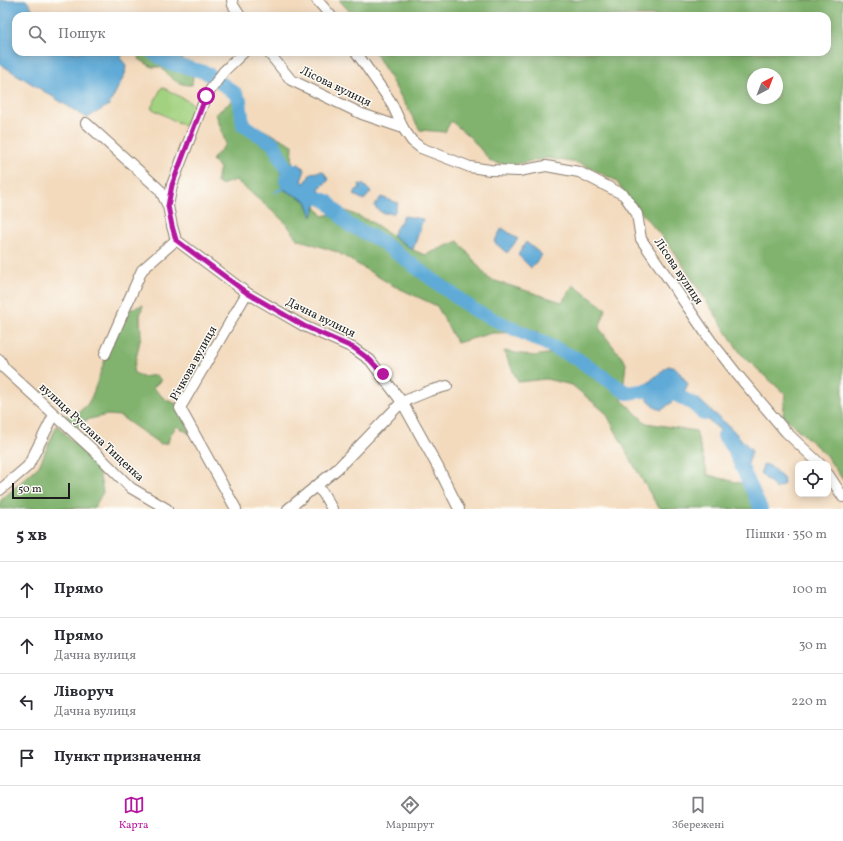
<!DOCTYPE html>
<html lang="uk">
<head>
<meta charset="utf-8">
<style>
	:root { --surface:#fff; --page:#f2f2f3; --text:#2b2b33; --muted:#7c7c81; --line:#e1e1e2; --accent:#b5179e }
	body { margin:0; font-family:Vollkorn,serif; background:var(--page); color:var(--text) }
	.controls { position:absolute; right:12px; bottom:12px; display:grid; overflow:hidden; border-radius:8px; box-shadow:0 2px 10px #0003 }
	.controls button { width:36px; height:36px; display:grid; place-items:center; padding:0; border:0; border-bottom:1px solid var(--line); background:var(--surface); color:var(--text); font:20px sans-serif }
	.compass { position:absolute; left:747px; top:68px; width:36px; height:36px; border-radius:50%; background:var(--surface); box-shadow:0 2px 10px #0003; rotate:42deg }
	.scale { position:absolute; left:12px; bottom:10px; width:58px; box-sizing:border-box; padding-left:4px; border:2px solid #1c1c1c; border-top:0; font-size:11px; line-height:14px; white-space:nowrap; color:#1c1c1c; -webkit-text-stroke:3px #fdfcf7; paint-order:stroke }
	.stop { position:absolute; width:12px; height:12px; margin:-9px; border:3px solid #b5179e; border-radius:50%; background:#fff }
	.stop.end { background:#b5179e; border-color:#fff; box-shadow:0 1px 4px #0008 }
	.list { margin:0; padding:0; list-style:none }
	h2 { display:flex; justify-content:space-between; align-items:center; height:52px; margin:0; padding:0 16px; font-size:17px }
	h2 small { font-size:13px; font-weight:400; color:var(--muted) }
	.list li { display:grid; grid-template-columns:26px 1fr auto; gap:12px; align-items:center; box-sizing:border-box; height:56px; padding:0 16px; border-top:1px solid var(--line) }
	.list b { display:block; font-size:15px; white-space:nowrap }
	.list p { margin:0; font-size:13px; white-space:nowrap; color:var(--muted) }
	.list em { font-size:13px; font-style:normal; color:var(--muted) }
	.icon { flex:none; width:22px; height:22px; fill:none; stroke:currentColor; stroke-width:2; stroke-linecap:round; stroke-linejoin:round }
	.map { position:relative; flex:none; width:843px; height:509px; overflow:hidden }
	.search { position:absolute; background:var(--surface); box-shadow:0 2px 10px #0003; left:12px; right:12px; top:12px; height:44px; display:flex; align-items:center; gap:10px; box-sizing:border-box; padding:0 14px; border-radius:12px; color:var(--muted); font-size:15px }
	.sheet { height:276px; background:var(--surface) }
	nav { display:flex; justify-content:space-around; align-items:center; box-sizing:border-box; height:56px; border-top:1px solid var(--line); background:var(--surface); font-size:11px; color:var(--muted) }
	nav a { display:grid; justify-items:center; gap:2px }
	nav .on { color:var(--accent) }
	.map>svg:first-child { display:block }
	.green { fill:#a2d17f; stroke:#5f764e }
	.forest { fill:#81b36e; stroke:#4e6845; fill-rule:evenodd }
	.water { fill:#5eaad7; stroke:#3d637a }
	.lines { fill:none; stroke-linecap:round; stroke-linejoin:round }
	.stream { stroke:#5eaad7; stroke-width:2.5 }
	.river { stroke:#5eaad7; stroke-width:14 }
	.minor-casing { stroke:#887b6c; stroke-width:12 }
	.minor { stroke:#fff; stroke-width:10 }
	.route { stroke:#b5179e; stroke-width:5 }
	.labels { text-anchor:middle; stroke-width:3; stroke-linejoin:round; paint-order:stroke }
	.street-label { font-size:12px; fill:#1c1c1c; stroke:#fdfcf7 }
</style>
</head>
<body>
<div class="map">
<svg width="843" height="509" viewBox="0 0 843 509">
	<rect width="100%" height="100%" fill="#fdfcf7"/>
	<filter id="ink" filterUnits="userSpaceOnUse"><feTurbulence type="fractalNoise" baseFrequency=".025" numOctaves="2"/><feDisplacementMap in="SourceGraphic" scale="8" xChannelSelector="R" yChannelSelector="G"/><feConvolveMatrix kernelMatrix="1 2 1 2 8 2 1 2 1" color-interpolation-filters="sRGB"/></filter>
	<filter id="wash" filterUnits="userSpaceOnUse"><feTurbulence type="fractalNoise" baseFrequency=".012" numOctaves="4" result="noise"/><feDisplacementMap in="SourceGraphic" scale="16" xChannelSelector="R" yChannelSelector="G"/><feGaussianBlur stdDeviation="0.9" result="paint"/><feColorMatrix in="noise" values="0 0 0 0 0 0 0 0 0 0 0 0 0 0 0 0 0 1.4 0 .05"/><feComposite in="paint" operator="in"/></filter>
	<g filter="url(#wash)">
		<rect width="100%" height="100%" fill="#f3dabd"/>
		<path class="green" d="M162,87L195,105L184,126L151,108Z"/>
		<g class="forest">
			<path d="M339,0H843V480L825,454L783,416L785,394L741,354L673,250L629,198L615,180L582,164L548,158L510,165L491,162L471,138L451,121L445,132L420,130L375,52H827V16H354ZM753,74H777V98H753Z"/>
			<path d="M141,52H170L181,56L184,63L182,70L193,75L192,85C178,86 169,77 161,67H152L139,59Z"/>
			<path d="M244,96L248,122L293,145L292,163L280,170L283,189L306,201L312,216L316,207L323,216L346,211L372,222L413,250L425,255L458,241L489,279L562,302L573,285L606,309L599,328L626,363L622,400L646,423L696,431L708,475L744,484L755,509H661L655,502L628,455L606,413L572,385L546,379L518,382L504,351L534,356L559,352L538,332L492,333L457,343L437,306L392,285L337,252L297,239L286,223L236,180L221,185L216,182L220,168L212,160L226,144L216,114L233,100Z"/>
			<path d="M143,305L140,316L141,336L133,372L142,377L156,375L161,380L153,388L166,400L180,405L190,434L177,426L170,435L168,443L160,444L120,416L107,415L86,420L76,429L63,419L65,416H74L87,405L92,396L106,357L127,310Z"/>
			<path d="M57,425L98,467L103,492L94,508L0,509V501L39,466Z"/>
		</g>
		<g class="water">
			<path d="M0,0H26L38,16H16V52H104L110,54L114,52H126L120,58L126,65L125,74L109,105L87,118L0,64Z"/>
			<path d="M292,163L299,164L305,170L301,181L305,183L311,173L323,171L329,180L318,189L340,211L331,210L318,201L312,217L306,201L283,189Z"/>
			<path d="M359,184L364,185L371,192L364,200L354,195L356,190L360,188Z"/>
			<path d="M381,197L398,203L394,213H382L374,206Z"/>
			<path d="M404,216L423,219L413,250L392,235Z"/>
			<path d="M502,228L518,239L507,253L494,242Z"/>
			<path d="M526,242L542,255L531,268L518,255Z"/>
			<path d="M668,366L676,368L688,384L684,392L662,410L656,408L643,394V387Z"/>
			<path d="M697,398L731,428L752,451L747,467L743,465L719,429L689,405V400Z"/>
			<path d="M764,464L770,466L783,478L784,484L776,489L760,473Z"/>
		</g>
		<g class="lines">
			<path class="stream" d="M276,192L280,189H283"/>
			<g class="river">
				<path d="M152,52L169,63L205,72L210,75"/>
				<path d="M221,83L236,94L240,101L243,125L274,144L288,172L286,181L299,189"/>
				<path d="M322,199L327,201L349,225L379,240L474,310L576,358L627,393L664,388L693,404L704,414"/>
				<path d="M724,436L733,448L761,509"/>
			</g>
		</g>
	</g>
	<g filter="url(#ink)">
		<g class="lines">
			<defs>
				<g id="minor">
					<path d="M232,0L233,5L240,16"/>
					<path d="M317,0L331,16"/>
					<path d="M268,52L291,80L362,114L403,128"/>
					<path d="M356,52L391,102L403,128L412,141L421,148L470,167L490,170L519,171L546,166L579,172L624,195L637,214L641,239L711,341L736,373L786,432L820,464"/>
					<path d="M86,123L160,190L168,206L172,226L176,240L247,293L304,326L353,348L370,360L402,402L439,469L459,509"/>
					<path d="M168,206L172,185L206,96L224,71L244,52"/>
					<path d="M105,354L142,270L176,240"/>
					<path d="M0,360L4,368L93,450L131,488L167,509"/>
					<path d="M828,474L843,497"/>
					<path d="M315,486L323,493L332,509"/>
					<path d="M0,490L28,466L54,415"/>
					<path d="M236,509L180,408L247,293"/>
					<path d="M288,509L337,469L402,402L429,391L447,386"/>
				</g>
			</defs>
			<use href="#minor" class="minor-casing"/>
			<use href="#minor" class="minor"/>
		</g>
	</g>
	<g class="lines" filter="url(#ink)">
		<path class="route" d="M206,96L172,185L168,206L172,226L176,240L247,293L304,326L354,348L370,360L383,374"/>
	</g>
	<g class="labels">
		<g class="street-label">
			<text transform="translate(336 86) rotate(26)" y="4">Лісова вулиця</text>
			<text transform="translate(679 271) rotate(56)" y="4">Лісова вулиця</text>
			<text transform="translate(321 317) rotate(26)" y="4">Дачна вулиця</text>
			<text transform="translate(193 363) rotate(-61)" y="4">Річкова вулиця</text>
			<text transform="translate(92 432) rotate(43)" y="4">вулиця Руслана Тищенка</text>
		</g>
	</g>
</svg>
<div class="controls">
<button><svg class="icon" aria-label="locate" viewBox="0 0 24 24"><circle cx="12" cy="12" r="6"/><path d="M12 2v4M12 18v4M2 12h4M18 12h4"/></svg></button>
</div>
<svg class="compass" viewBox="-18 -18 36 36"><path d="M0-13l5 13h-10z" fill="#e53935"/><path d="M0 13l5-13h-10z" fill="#7c7c81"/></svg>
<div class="scale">50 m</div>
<div class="stop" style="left:206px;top:96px"></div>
<div class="stop end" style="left:383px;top:374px"></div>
<div class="search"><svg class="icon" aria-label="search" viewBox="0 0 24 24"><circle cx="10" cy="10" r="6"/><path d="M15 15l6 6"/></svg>Пошук</div>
</div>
<section class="sheet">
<h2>5 хв<small>Пішки · 350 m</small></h2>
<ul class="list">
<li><svg class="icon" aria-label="ahead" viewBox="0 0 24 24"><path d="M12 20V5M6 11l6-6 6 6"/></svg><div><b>Прямо</b></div><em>100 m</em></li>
<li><svg class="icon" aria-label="ahead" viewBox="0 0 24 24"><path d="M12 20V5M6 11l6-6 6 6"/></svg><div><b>Прямо</b><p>Дачна вулиця</p></div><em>30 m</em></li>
<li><svg class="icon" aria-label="left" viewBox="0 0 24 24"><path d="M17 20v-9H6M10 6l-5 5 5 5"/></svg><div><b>Ліворуч</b><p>Дачна вулиця</p></div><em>220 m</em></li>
<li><svg class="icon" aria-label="arrive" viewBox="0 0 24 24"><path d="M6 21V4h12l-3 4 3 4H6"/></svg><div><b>Пункт призначення</b></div></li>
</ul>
</section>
<nav>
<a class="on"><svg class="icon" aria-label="map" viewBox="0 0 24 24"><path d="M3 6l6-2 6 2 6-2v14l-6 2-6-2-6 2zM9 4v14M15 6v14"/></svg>Карта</a>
<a><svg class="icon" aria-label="directions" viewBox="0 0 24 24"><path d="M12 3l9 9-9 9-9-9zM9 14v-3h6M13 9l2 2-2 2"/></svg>Маршрут</a>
<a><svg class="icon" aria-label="saved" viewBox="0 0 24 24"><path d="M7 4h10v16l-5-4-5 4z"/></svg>Збережені</a>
</nav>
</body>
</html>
